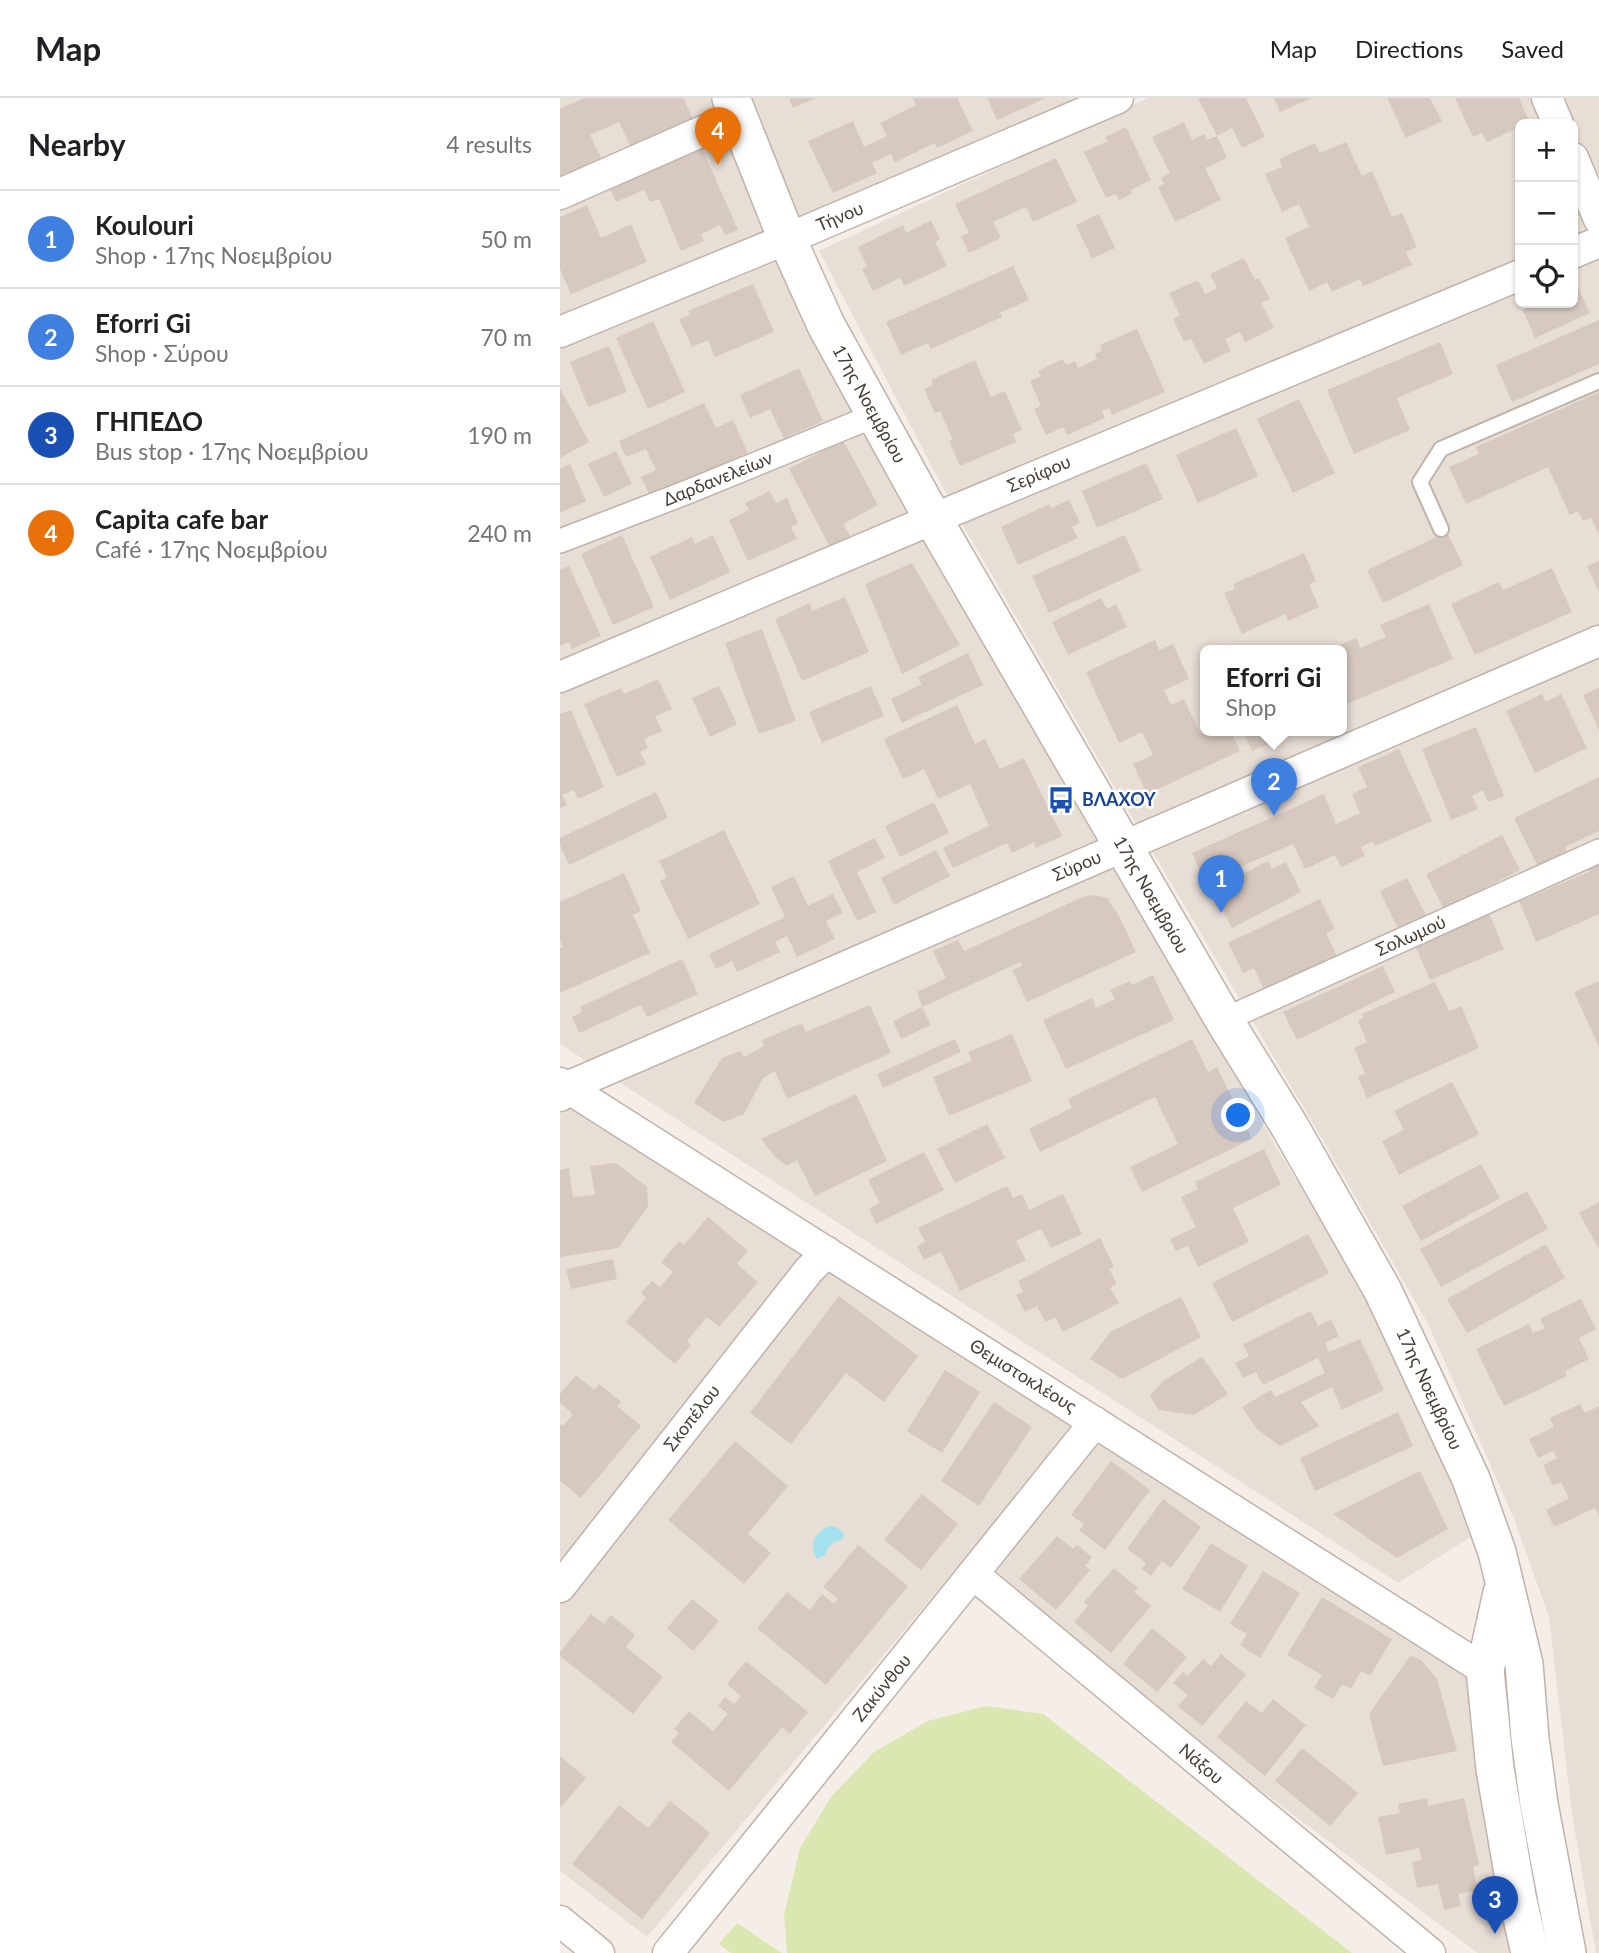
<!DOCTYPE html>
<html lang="en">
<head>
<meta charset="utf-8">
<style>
	:root { --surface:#fff; --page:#f2f2f2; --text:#202124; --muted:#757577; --line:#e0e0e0; --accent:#f71b2c }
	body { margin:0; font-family:Lato,sans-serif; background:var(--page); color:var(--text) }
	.controls { position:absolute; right:21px; top:21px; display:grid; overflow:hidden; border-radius:10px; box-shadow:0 2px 5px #0004 }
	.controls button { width:63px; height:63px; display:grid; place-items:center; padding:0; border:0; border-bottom:2px solid var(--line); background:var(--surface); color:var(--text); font:35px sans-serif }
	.you { position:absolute; left:679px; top:1018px; width:24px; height:24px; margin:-18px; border:5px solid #fff; border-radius:50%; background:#1a73e8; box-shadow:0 0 0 10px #1a73e833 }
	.badge { display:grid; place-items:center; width:46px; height:46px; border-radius:50%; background:var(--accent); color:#fff; font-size:23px; font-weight:700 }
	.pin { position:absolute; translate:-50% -58px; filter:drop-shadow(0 2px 4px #0008) }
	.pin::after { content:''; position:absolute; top:37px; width:24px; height:21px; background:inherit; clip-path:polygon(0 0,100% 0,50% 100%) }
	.popup { position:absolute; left:640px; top:547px; width:147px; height:91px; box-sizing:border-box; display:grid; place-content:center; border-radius:10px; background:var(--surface); filter:drop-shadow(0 2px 5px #0005); font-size:23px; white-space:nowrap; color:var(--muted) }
	.popup b { font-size:26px; color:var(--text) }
	.popup::after { content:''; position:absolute; left:50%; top:100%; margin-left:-14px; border:14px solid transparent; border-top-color:var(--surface) }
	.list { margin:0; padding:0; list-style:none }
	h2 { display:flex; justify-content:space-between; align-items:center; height:91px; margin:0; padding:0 28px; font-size:30px }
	h2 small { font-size:23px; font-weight:400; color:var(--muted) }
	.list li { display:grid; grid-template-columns:46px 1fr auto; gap:21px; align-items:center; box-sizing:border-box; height:98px; padding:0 28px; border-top:2px solid var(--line) }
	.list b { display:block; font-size:26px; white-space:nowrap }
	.list p { margin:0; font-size:23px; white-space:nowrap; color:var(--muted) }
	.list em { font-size:23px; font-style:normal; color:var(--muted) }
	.icon { flex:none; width:38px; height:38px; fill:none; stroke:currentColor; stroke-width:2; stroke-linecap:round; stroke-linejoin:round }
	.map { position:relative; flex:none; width:1039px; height:1855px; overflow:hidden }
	header { display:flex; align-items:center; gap:42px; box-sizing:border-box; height:98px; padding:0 35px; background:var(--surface); border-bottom:2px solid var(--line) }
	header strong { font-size:33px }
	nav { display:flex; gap:38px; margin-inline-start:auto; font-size:24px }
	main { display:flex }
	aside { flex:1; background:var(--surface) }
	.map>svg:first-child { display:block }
	.residential { fill:#e7ded6; fill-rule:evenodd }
	.green { fill:#dbe7b1 }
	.water { fill:#a5e2ef }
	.building { fill:#d8c9c0 }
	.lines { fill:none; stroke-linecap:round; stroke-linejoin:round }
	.service-casing { stroke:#bfb3aa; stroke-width:18 }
	.pedestrian-casing { stroke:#bfb3aa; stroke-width:26 }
	.minor-casing { stroke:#bfb3aa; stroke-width:33 }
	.tertiary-casing { stroke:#bfb3aa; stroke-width:40 }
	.service { stroke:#fff; stroke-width:14 }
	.pedestrian { stroke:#fff; stroke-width:23 }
	.minor { stroke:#fff; stroke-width:30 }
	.tertiary { stroke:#fff; stroke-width:37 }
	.labels { text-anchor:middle; stroke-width:5; stroke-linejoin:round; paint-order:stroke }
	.street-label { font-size:18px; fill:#473d36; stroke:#fff }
	.transit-label { font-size:18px; font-weight:bold; fill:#164399; stroke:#fff; text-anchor:start }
</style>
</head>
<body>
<header>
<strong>Map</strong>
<nav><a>Map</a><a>Directions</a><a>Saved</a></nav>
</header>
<main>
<aside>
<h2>Nearby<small>4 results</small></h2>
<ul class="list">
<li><span class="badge" style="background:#3f7fe0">1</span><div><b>Koulouri</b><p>Shop · 17ης Νοεμβρίου</p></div><em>50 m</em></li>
<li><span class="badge" style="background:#3f7fe0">2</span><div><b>Eforri Gi</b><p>Shop · Σύρου</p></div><em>70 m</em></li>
<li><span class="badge" style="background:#1a4fb4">3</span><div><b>ΓΗΠΕΔΟ</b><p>Bus stop · 17ης Νοεμβρίου</p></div><em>190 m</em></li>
<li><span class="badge" style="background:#e8710a">4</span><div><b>Capita cafe bar</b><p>Café · 17ης Νοεμβρίου</p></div><em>240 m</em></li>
</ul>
</aside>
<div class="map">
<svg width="1039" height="1855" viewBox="0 0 1039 1855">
	<rect width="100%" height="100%" fill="#f4ede8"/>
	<g class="residential">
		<path d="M0,0H520L240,122L0,219Z"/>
		<path d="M588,0H1039V1855H1036L1012,1716L989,1519L953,1418L868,1226L764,1044L558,695L400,422L259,153ZM960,26H1013V205H960ZM646,552H782V632H646Z"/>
		<path d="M216,164L715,1047L804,1193L915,1436L838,1485L0,946V249Z"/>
		<path d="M0,999L912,1570L949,1855H918L663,1664L404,1461L87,1839L0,1773Z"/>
	</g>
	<g class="green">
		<path d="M426,1608L483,1616L792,1855H227L224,1817L240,1750L271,1699L314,1654L368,1623Z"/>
		<path d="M177,1825L222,1855H171L159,1846Z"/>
	</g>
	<path class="water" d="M269,1428C276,1429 279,1430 284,1436L283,1441C273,1445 268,1446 265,1457L257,1461C248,1446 255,1435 269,1428Z"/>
	<g class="building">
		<path d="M24,0H123L136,27L74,56L59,24L30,37L42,62L0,81V11Z"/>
		<path d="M229,0H256L233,10Z"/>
		<path d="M353,0H397L413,33L377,50L375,45L335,64L331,56L312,65L317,75L273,95L248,43L293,23L304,49L327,38L320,25L356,7Z"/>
		<path d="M427,0H486L437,22Z"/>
		<path d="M638,0H686L705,39L682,50L672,30L657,38Z"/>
		<path d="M714,0H752L720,14Z"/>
		<path d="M827,0H870L882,23L846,40Z"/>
		<path d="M895,0H959L970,25L960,26V29L927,44L922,35L913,39Z"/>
		<path d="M624,24L632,42L644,36L647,42L657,38L667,60L645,70L661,102L615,124L598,89L604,86L601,80L610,75L592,39Z"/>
		<path d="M566,29L591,82L571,92L572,96L559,102L556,96L546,100L524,54L548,43L545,39Z"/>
		<path d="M139,44L178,132L165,137L160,127L141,136L144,143L121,153L99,101L90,104L84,92L56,104L47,84Z"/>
		<path d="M786,44L802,78L812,73L832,119L842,115L857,149L846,154L852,167L803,188L800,181L772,194L767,184L749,193L725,140L749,129L739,106L722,114L705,76L722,69L719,61L755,45L760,55Z"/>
		<path d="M496,60L517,104L473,124L466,109L433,124L441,140L409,155L401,138L409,135L395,106Z"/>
		<path d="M27,107L41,140L71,126L87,164L11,196L0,171V119Z"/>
		<path d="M539,116L555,150L532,161L516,127Z"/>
		<path d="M371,122L380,141L375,144L387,168L344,188L340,180L313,193L302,171L307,168L298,149L343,127L346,135Z"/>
		<path d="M684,160L695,182L699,180L710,201L701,205L714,230L685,244L680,234L665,241L671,253L644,266L631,241L624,244L613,221L620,217L609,195L638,182L645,196L657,190L650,176Z"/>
		<path d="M453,168L469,202L440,215L442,219L371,251L368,245L341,257L326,224Z"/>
		<path d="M193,186L214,234L155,259L148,242L132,249L119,221L130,217L128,213Z"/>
		<path d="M1017,188L1030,215L975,240L963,212L979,205H1013V190Z"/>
		<path d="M1039,222V266L952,304L936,267Z"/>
		<path d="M93,223L125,294L88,311L56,240Z"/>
		<path d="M577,231L605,294L552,317L549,310L542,313L545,320L507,337L503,329L486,337L474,311L481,308L470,283L481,278L478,273L503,261L506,267L515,263L518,270L537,261L535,256L542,253L540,247Z"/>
		<path d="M880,244L893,276L837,300L850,332L794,356L767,292Z"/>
		<path d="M49,248L67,294L28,309L10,264Z"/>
		<path d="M415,262L431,299L445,293L462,332L453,336L456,344L400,368L389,343L393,342L380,313L375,315L364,291L373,287L371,282Z"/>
		<path d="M239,270L263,323L224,340L210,311L190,320L180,297Z"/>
		<path d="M0,290L29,344L0,360Z"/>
		<path d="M1039,294V437L1031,419L1023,423L1018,413L1010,417L988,369L906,406L889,369L919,356L916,349Z"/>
		<path d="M739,301L775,375L733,395L697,321Z"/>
		<path d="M144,305L156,330L173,322L188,355L90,398L81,379L96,372L86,351L66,359L59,343Z"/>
		<path d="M676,330L698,378L638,405L616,357Z"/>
		<path d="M283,342L318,407L283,426L290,438L270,449L229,371Z"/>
		<path d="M56,353L72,386L44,399L28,366Z"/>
		<path d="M586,365L603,401L537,430L522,393Z"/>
		<path d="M10,366L26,403L0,415V371Z"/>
		<path d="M210,393L216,405L227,400L238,425L231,429L237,441L188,463L169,422L189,412L185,405Z"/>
		<path d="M509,402L520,425L512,429L518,440L458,467L441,429L489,406L491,410Z"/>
		<path d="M887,434L903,467L823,505L807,472Z"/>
		<path d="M62,437L94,509L53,527L21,456Z"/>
		<path d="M153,437L170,474L110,502L90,459L132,439L135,446Z"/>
		<path d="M565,437L581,473L489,515L472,478Z"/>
		<path d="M744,455L756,483L749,487L759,509L728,523L725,516L682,536L664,495L675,491L673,486Z"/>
		<path d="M1039,463V494L1027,468Z"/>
		<path d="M352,465L400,547L342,576L305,486Z"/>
		<path d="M9,468L41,538L12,551L9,544L0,548V472Z"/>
		<path d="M992,470L1012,514L915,557L891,506L939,484L943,492Z"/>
		<path d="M285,499L309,554L242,583L215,521L250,505L252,513Z"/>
		<path d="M541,500L547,511L556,506L567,529L508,557L492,524Z"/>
		<path d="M869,506L893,561L782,608V552H768L796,540L800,550L826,539L820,527Z"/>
		<path d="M202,531L236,623L199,636L165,545Z"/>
		<path d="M595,542L599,552L613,546L629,581L604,592L611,607L624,601L640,635L646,632H670L680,653L587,696L573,666L593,657L582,634L559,645L526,574Z"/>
		<path d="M408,555L423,587L342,625L331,601L362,586L358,579Z"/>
		<path d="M98,581L112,611L95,618L102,633L84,641L88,650L80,654L86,666L57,679L24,606L61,590L64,596Z"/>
		<path d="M159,588L177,626L150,639L132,600Z"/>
		<path d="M311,588L324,618L262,645L249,614Z"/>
		<path d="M1039,590V632L1023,597Z"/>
		<path d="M982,596L986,604L1001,596L1027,650L975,675L946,613Z"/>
		<path d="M397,607L415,646L425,641L440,671L464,660L502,738L476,750L474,744L452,755L447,745L393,770L383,750L429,728L410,686L378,701L364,671L343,681L324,641Z"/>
		<path d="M11,612L44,689L18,701L14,692L2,697L7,707L0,710V616Z"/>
		<path d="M916,629L944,698L928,704L923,692L912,698L918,711L891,722L862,651Z"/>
		<path d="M682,632H741L692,653Z"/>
		<path d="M839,651L872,723L815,748L813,743L801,749L805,758L781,769L775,757L745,771L733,746L645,784L632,755L764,696L776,726L800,715L792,696L807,689L798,669Z"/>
		<path d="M1039,679V733L1005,749L1008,756L979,771L954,720Z"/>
		<path d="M96,694L108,720L9,767L0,747V740Z"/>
		<path d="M374,704L389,735L340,759L325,728Z"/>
		<path d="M164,732L200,806L128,841L100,783L107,779L99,763Z"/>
		<path d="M942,737L960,772L884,811L866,776Z"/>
		<path d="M315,740L325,760L297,774L316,814L297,823L268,763Z"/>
		<path d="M376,752L390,778L334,807L321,780Z"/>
		<path d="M1039,761V816L976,844L959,803L1029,774L1026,767Z"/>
		<path d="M708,763L712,771L726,764L741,794L672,830L652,792Z"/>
		<path d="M64,775L81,813L73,817L90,855L0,895V850L3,849L0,842V804Z"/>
		<path d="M234,778L248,808L273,796L283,815L266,823L275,841L237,859L227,838L215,844L220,854L177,874L172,863L156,871L149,856L225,819L211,789Z"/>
		<path d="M847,780L867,819L839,833L820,793Z"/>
		<path d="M534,797L547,800L559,818L576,854L467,904L452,872L462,868L461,864L362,909L357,894L386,880L373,853L398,842L404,853L523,799Z"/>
		<path d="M760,801L775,831L766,835L778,861L705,894L694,870L683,875L668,845Z"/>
		<path d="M929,815L944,851L870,882L855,847Z"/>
		<path d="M122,861L138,896L87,919L81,907L19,935L12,919L22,914L20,909Z"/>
		<path d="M823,868L835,894L737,942L723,914Z"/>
		<path d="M593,877L614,922L506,971L483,922L532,900L536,910L555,901L550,892L570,883L572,887Z"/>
		<path d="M1039,883V949L1014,894Z"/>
		<path d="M875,884L889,913L901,908L919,950L807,1000L798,979L805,975L794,950L807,944L798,923L803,920L802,916Z"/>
		<path d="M310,907L331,955L227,1001L215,973L203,980L184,1016L164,1024L134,1005L162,960L180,953L184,959L204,948L202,942L242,925L246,934Z"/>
		<path d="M362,909L371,927L341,941L333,923Z"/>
		<path d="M452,936L472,983L389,1018L373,979L412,963L408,954Z"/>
		<path d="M395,941L401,954L323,990L317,976Z"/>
		<path d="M632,941L648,974L657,969L692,1041L582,1094L570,1069L618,1046L595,999L480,1054L469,1031L512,1010L508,1001Z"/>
		<path d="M892,984L919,1036L839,1077L822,1043L844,1032L834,1013Z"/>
		<path d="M296,996L327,1063L255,1098L237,1062L227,1068L215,1059L201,1041Z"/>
		<path d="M427,1026L445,1060L395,1085L377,1051Z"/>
		<path d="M704,1051L721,1087L673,1110L689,1144L638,1169L628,1148L616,1153L610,1141L636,1129L621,1099L638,1091L635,1084Z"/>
		<path d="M364,1054L384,1092L316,1126L309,1111L320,1105L308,1082Z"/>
		<path d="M56,1065L87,1089L88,1109L58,1150L0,1159V1072L9,1070L13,1099L35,1097L30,1068Z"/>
		<path d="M921,1066L940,1100L861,1143L842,1108Z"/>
		<path d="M447,1088L453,1100L462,1096L469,1112L503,1096L522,1136L491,1150L481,1131L456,1143L466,1162L400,1193L381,1154L364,1162L357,1148L365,1144L358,1130Z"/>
		<path d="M967,1093L988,1131L881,1189L860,1151Z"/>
		<path d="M1039,1104V1151L1019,1115Z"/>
		<path d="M148,1119L188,1153L177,1166L198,1184L159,1229L147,1219L127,1243L131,1247L115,1266L66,1224L86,1200L81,1195L92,1183L100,1189L113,1174L101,1164L119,1143L124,1147Z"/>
		<path d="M748,1136L769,1175L672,1224L652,1185Z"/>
		<path d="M540,1140L554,1169L549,1171L557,1186L550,1190L559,1205L503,1234L495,1219L485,1224L477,1208L465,1214L456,1197L463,1194L458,1183Z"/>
		<path d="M986,1146L1005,1180L907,1235L887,1201Z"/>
		<path d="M53,1161L57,1181L11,1191L6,1171Z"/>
		<path d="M279,1198L358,1258L324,1304L286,1275L231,1346L190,1315Z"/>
		<path d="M621,1199L641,1239L562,1281L530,1261L550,1234Z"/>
		<path d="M1021,1201L1036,1231L1019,1240L1029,1261L1005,1273L1007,1278L944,1308L916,1251L969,1226L973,1235L985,1230L980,1221Z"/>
		<path d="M751,1213L758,1228L771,1222L779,1238L765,1245L769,1254L800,1241L824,1292L782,1312L772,1289L741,1304L759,1328L720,1348L696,1330L682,1309L711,1292L715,1299L765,1275L758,1260L703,1287L696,1274L683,1280L675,1265L689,1258L683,1246Z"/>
		<path d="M642,1259L668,1296L634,1317L599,1312L590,1298L603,1283Z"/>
		<path d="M385,1272L420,1294L382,1355L347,1333Z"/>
		<path d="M16,1277L34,1292L39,1286L61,1304L57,1308L81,1328L21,1400L0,1383V1326L3,1328L13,1316L0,1305V1296Z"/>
		<path d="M434,1304L472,1329L419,1408L381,1383Z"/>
		<path d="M1020,1306L1025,1315L1039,1308V1418L1035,1410L994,1429L986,1412L1009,1400L1001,1384L993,1388L983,1367L997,1360L993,1353L978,1360L969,1341L994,1329L990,1320Z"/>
		<path d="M838,1314L853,1348L755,1393L740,1360Z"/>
		<path d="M175,1343L228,1388L188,1436L211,1455L184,1486L108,1422Z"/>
		<path d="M551,1363L590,1392L545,1452L519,1432L524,1426L511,1417Z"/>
		<path d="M860,1373L888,1431L837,1460L773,1416Z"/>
		<path d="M362,1396L398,1426L361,1472L324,1442Z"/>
		<path d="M603,1401L641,1429L611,1470L602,1463L591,1478L582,1471L586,1465L567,1451Z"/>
		<path d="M497,1438L513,1451L517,1447L532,1459L525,1468L530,1472L496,1512L459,1481Z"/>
		<path d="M651,1445L688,1468L660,1514L622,1491Z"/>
		<path d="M298,1447L348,1488L266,1587L197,1530L227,1494L250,1512L262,1496L274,1506L278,1501L263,1489Z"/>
		<path d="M554,1470L578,1490L574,1494L591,1508L551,1555L514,1524L528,1508L524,1504Z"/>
		<path d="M703,1473L740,1495L700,1560L680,1547L687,1536L670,1526Z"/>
		<path d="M762,1499L832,1541L810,1578L801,1573L791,1591L782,1586L773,1601L754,1590L762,1577L727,1557Z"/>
		<path d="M132,1501L159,1523L133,1553L107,1530Z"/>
		<path d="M31,1516L44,1526L51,1517L75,1537L66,1549L103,1579L73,1616L0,1558V1554Z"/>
		<path d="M592,1530L627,1559L597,1594L563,1566Z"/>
		<path d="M661,1556L686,1577L642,1628L618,1608L628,1597L613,1585L623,1574L628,1578L643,1561L651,1568Z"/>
		<path d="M850,1558L861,1562L877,1581L897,1653L823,1668L809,1616Z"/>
		<path d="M186,1563L248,1614L230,1636L222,1629L169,1693L111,1644L119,1635L114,1631L129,1613L153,1633L168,1616L158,1608L165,1599L174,1606L181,1598L167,1586Z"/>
		<path d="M713,1601L746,1627L705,1678L657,1639L686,1603L702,1615Z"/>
		<path d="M742,1650L798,1695L770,1728L715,1683Z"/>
		<path d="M0,1658L26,1680L0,1710Z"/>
		<path d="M867,1700L868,1708L904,1700L919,1767L913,1769L918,1792L898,1796L901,1808L884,1812L878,1786L857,1790L852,1764L862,1762L859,1750L826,1757L818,1719L840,1715L838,1706Z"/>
		<path d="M110,1703L150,1735L82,1821L12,1766L59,1707L88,1730Z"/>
	</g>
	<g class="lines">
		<defs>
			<path id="service" d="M881,431L860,384L881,351L1039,283"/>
			<g id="pedestrian">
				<path d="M0,443L125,395L316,317"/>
				<path d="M664,922L1039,753"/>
			</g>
			<g id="minor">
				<path d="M987,0L998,26"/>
				<path d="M1013,60L1039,121"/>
				<path d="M0,96L177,18"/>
				<path d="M1013,155L1039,144"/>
				<path d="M0,234L227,141L558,0"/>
				<path d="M0,579L373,421L960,177"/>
				<path d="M0,985L925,1572"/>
				<path d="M0,998L7,989L1039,543"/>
				<path d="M413,1476L870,1855"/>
				<path d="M0,1489L249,1172L267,1154"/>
				<path d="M0,1823L39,1855"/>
				<path d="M108,1855L535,1324"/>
			</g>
			<g id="tertiary">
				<path d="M171,0L227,141L266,227L373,421L664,922L730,1029L823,1193L911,1381L937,1454L964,1566L970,1640L979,1706L1007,1855"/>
				<path d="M942,1495L925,1572L935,1671L957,1798L970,1855"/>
			</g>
		</defs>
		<use href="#service" class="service-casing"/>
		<use href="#pedestrian" class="pedestrian-casing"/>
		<use href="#minor" class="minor-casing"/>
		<use href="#tertiary" class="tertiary-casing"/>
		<use href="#service" class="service"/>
		<use href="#pedestrian" class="pedestrian"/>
		<use href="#minor" class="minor"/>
		<use href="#tertiary" class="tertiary"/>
	</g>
	<defs>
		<symbol id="bus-bare" viewBox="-9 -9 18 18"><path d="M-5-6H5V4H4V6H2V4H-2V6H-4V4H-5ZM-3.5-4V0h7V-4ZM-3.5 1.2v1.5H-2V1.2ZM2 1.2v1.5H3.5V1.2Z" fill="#1a4fb4" stroke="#fff" stroke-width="2.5" paint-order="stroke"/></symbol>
	</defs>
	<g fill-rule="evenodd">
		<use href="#bus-bare" x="482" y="683" width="38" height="38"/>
	</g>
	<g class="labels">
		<g class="street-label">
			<text transform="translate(280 119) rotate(-23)" y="6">Τήνου</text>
			<text transform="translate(309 306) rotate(61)" y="6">17ης Νοεμβρίου</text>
			<text transform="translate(479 376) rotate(-23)" y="6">Σερίφου</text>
			<text transform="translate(158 381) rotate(-22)" y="6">Δαρδανελείων</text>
			<text transform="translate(517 768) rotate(-23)" y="6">Σύρου</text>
			<text transform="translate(591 797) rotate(60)" y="6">17ης Νοεμβρίου</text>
			<text transform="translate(851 838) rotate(-24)" y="6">Σολωμού</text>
			<text transform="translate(463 1278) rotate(32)" y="6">Θεμιστοκλέους</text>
			<text transform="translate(869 1291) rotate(65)" y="6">17ης Νοεμβρίου</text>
			<text transform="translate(132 1320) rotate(-52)" y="6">Σκοπέλου</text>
			<text transform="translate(322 1590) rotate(-51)" y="6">Ζακύνθου</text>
			<text transform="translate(641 1666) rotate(40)" y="6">Νάξου</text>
		</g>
		<g class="transit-label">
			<text x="522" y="708">ΒΛΑΧΟΥ</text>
		</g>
	</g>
</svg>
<div class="controls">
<button>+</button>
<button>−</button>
<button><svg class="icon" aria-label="locate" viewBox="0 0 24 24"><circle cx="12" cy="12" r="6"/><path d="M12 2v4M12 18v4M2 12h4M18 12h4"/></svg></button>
</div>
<div class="you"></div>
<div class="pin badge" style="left:661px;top:815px;background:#3f7fe0">1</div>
<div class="pin badge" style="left:714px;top:718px;background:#3f7fe0">2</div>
<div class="popup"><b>Eforri Gi</b>Shop</div>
<div class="pin badge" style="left:935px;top:1836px;background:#1a4fb4">3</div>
<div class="pin badge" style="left:158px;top:67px;background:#e8710a">4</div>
</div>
</main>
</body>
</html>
